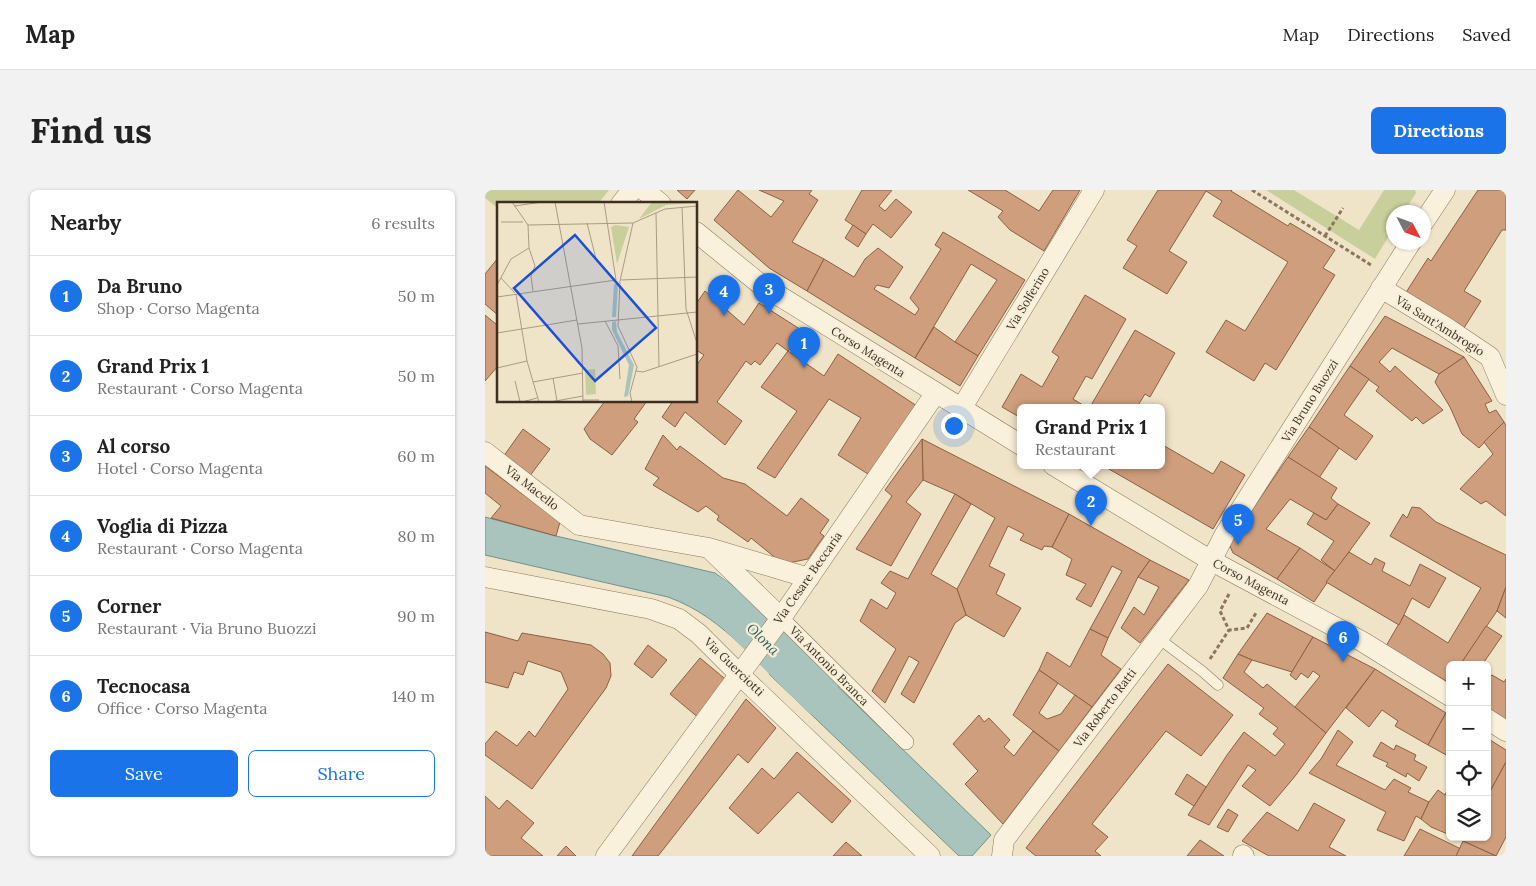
<!DOCTYPE html>
<html lang="en">
<head>
<meta charset="utf-8">
<style>
	:root { --surface:#fff; --page:#f2f2f2; --text:#222; --muted:#767676; --line:#e0e0e0; --accent:#1a73e8 }
	body { margin:0; font-family:Lora,serif; background:var(--page); color:var(--text) }
	.controls { position:absolute; right:15px; bottom:15px; display:grid; overflow:hidden; border-radius:8px; box-shadow:0 1px 4px #0004 }
	.controls button { width:45px; height:45px; display:grid; place-items:center; padding:0; border:0; border-bottom:1px solid var(--line); background:var(--surface); color:var(--text); font:25px sans-serif }
	.compass { position:absolute; left:901px; top:15px; width:45px; height:45px; border-radius:50%; background:var(--surface); box-shadow:0 1px 4px #0004; rotate:131deg }
	.you { position:absolute; left:468px; top:235px; width:18px; height:18px; margin:-12px; border:4px solid #fff; border-radius:50%; background:#1a73e8; box-shadow:0 0 0 8px #1a73e833 }
	.badge { display:grid; place-items:center; width:32px; height:32px; border-radius:50%; background:var(--accent); color:#fff; font-size:16px; font-weight:700 }
	.pin { position:absolute; translate:-50% -41px; filter:drop-shadow(0 1px 2px #0008) }
	.pin::after { content:''; position:absolute; top:26px; width:18px; height:15px; background:inherit; clip-path:polygon(0 0,100% 0,50% 100%) }
	.popup { position:absolute; left:532px; top:214px; width:148px; height:65px; box-sizing:border-box; display:grid; place-content:center; border-radius:8px; background:var(--surface); filter:drop-shadow(0 1px 4px #0005); font-size:16px; white-space:nowrap; color:var(--muted) }
	.popup b { font-size:19px; color:var(--text) }
	.popup::after { content:''; position:absolute; left:50%; top:100%; margin-left:-10px; border:10px solid transparent; border-top-color:var(--surface) }
	.list { margin:0; padding:0; list-style:none }
	h2 { display:flex; justify-content:space-between; align-items:center; height:65px; margin:0; padding:0 20px; font-size:21px }
	h2 small { font-size:16px; font-weight:400; color:var(--muted) }
	.list li { display:grid; grid-template-columns:32px 1fr auto; gap:15px; align-items:center; box-sizing:border-box; height:80px; padding:0 20px; border-top:1px solid var(--line) }
	.list b { display:block; font-size:19px; white-space:nowrap }
	.list p { margin:0; font-size:16px; white-space:nowrap; color:var(--muted) }
	.list em { font-size:16px; font-style:normal; color:var(--muted) }
	.actions { display:flex; gap:10px; padding:15px 20px }
	.actions a { flex:1; padding:11px 0; border:1px solid var(--accent); border-radius:8px; text-align:center; font-size:18px; color:var(--accent) }
	.actions .main { background:var(--accent); color:#fff }
	.icon { flex:none; width:28px; height:28px; fill:none; stroke:currentColor; stroke-width:2; stroke-linecap:round; stroke-linejoin:round }
	.map { position:relative; flex:none; width:1021px; height:666px; overflow:hidden; border-radius:8px }
	header { display:flex; align-items:center; gap:30px; box-sizing:border-box; height:70px; padding:0 25px; background:var(--surface); border-bottom:1px solid var(--line) }
	header strong { font-size:24px }
	nav { display:flex; gap:28px; margin-inline-start:auto; font-size:18px }
	.intro { display:flex; align-items:center; justify-content:space-between; box-sizing:border-box; height:120px; padding:0 30px }
	h1 { margin:0; font-size:35px }
	.button { padding:12px 22px; border-radius:8px; background:var(--accent); color:#fff; font-size:18px; font-weight:700 }
	main { display:flex; gap:30px; padding:0 30px }
	aside { flex:1; background:var(--surface); border-radius:8px; box-shadow:0 1px 4px #0004 }
	.map>svg:first-child { display:block }
	.green { fill:#c9cf9b }
	.water { fill:#a9c4bc; stroke:#6f938a }
	.lines { fill:none; stroke-linecap:round; stroke-linejoin:round }
	.river { stroke:#a9c4bc; stroke-width:40 }
	.building { fill:#cf9f7d; stroke:#8d5f41 }
	.service-casing { stroke:#8d765c; stroke-width:11 }
	.pedestrian-casing { stroke:#8d765c; stroke-width:16 }
	.minor-casing { stroke:#8d765c; stroke-width:21 }
	.path { stroke:#8d765c; stroke-width:3; stroke-dasharray:4 2.5; stroke-linecap:butt }
	.service { stroke:#faf1dc; stroke-width:10 }
	.pedestrian { stroke:#faf1dc; stroke-width:15 }
	.minor { stroke:#faf1dc; stroke-width:20 }
	.labels { text-anchor:middle; stroke-width:4.5; stroke-linejoin:round; paint-order:stroke }
	.street-label { font-size:12px; fill:#3d2e20; stroke:#f7eed8 }
	.water-label { font-size:14px; font-style:italic; fill:#2f5d5a; stroke:#f7eed8 }
	.inset-road { fill:none; stroke:#a89b85; stroke-width:1 }
	.view { fill:#1d4ed8; fill-opacity:0.15; stroke:#1d4ed8; stroke-width:2.5 }
	.inset-edge { fill:none; stroke:#3d2e20; stroke-width:2.5 }
</style>
</head>
<body>
<header>
<strong>Map</strong>
<nav><a>Map</a><a>Directions</a><a>Saved</a></nav>
</header>
<div class="intro"><h1>Find us</h1><a class="button">Directions</a></div>
<main>
<aside>
<h2>Nearby<small>6 results</small></h2>
<ul class="list">
<li><span class="badge">1</span><div><b>Da Bruno</b><p>Shop · Corso Magenta</p></div><em>50 m</em></li>
<li><span class="badge">2</span><div><b>Grand Prix 1</b><p>Restaurant · Corso Magenta</p></div><em>50 m</em></li>
<li><span class="badge">3</span><div><b>Al corso</b><p>Hotel · Corso Magenta</p></div><em>60 m</em></li>
<li><span class="badge">4</span><div><b>Voglia di Pizza</b><p>Restaurant · Corso Magenta</p></div><em>80 m</em></li>
<li><span class="badge">5</span><div><b>Corner</b><p>Restaurant · Via Bruno Buozzi</p></div><em>90 m</em></li>
<li><span class="badge">6</span><div><b>Tecnocasa</b><p>Office · Corso Magenta</p></div><em>140 m</em></li>
</ul>
<div class="actions"><a class="main">Save</a><a>Share</a></div>
</aside>
<div class="map">
<svg width="1021" height="666" viewBox="0 0 1021 666">
	<rect width="100%" height="100%" fill="#f0e4c8"/>
	<g class="green">
		<path d="M0,0H124L113,14H14V19L0,8Z"/>
		<path d="M781,0H809L874,40L899,0H930L931,3L919,22H908V39L890,69Z"/>
	</g>
	<g class="water">
		<path d="M0,327L71,346L230,383L251,398L280,426L258,457C235,435 213,418 183,407L0,365Z"/>
		<path d="M306,451L506,645L487,666H474L284,484Z"/>
	</g>
	<g class="lines">
		<path class="river" d="M228,406L251,423L335,506"/>
	</g>
	<g class="building">
		<path d="M192,0H210L202,9Z"/>
		<path d="M253,0L286,27L299,11L274,0H327L324,4L333,10L307,52L339,69L322,101L284,78L229,30Z"/>
		<path d="M377,0H407L394,16L400,21L411,9L427,22L406,48L388,34L381,44L360,30Z"/>
		<path d="M483,0H520L554,21L568,0H595L559,61L525,40L513,27L518,21Z"/>
		<path d="M673,0H747L746,1L803,36L805,33L850,60L838,78L850,85L791,180L780,173L769,191L721,162L741,130L760,141L803,72L728,26L737,11L721,1L684,61L702,72L682,104L638,78L652,56L642,50Z"/>
		<path d="M993,0H1021V40H1017L979,101L996,111L977,141L920,104L943,68L946,71Z"/>
		<path d="M368,35L381,44L373,57L360,48Z"/>
		<path d="M458,42L540,90L493,166L470,152L512,90L486,74L430,168L322,101L339,69L369,87L380,69L393,58L418,77L404,98L392,95L389,99L430,125L434,119L425,108L456,59L450,55Z"/>
		<path d="M13,68L14,69V126L0,114V84Z"/>
		<path d="M220,101L259,135L274,113L318,141L303,161L292,153L275,175L270,171L266,175L261,171L232,212L257,231L240,255L200,222L190,237L177,227L188,211H211V176L219,165L211,160V114Z"/>
		<path d="M600,105L641,129L607,189L601,186L588,209L601,217H536V228L517,217L536,184L557,197L574,167L567,162Z"/>
		<path d="M0,125L12,135L14,133V175L0,191Z"/>
		<path d="M900,126L979,167L954,184L907,158L894,172L905,182L910,176L958,220L938,234L931,227L927,231L891,201L894,197L865,176Z"/>
		<path d="M449,137L470,152L493,166L475,196L430,168Z"/>
		<path d="M650,140L690,163L665,207L660,204L652,217H605Z"/>
		<path d="M303,161L339,186L353,164L432,216L383,284L353,265L376,228L344,209L290,288L272,278L312,221L276,197Z"/>
		<path d="M979,167L1007,211L1000,214L1004,223L1011,220L1019,232L994,258L977,244L965,217L950,192L954,184Z"/>
		<path d="M865,176L884,189L859,225L888,246L871,270L824,237Z"/>
		<path d="M120,211H162L149,229L153,232L127,265L105,249L99,239Z"/>
		<path d="M1019,232L1021,235V326L1001,311L996,314L975,299L1008,264L999,252Z"/>
		<path d="M824,237L854,258L834,288L803,267Z"/>
		<path d="M38,239L65,259L44,287L18,267Z"/>
		<path d="M178,245L192,260L195,256L238,288L260,294L302,326L316,308L344,330L335,343L339,346L323,369L298,374L266,348L263,352L232,330L234,326L221,316L213,322L168,295L174,288L160,279Z"/>
		<path d="M437,249L584,324L567,357L559,356L557,360L535,350L539,344L523,336L504,376L520,384L511,404L536,418L519,447L481,425L472,399L510,328L470,304L438,290Z"/>
		<path d="M437,249L438,290L421,312L436,324L406,376L371,359L407,306L400,300Z"/>
		<path d="M676,254L728,284L736,271L760,285L728,339L617,275H676Z"/>
		<path d="M803,267L852,298L846,308L853,314L841,330L805,309L781,339L815,358L792,389L748,363L744,354Z"/>
		<path d="M0,276L75,332L71,346L6,328L16,316L0,303Z"/>
		<path d="M470,304L486,314L446,384L472,399L481,425L470,433L429,513L416,504L434,472L424,466L400,513L387,501L411,459L375,431L386,409L402,419L411,403L396,393L405,381L423,389Z"/>
		<path d="M853,314L885,333L850,381L836,370L849,351L822,334L829,323L841,330Z"/>
		<path d="M927,317L935,318L951,332L1021,365V397L1012,421L975,475H965V489L963,492L901,456L919,425L963,453L996,398L905,346L918,324L922,328Z"/>
		<path d="M584,324L665,370L653,387L623,448L605,439L637,381L627,376L606,417L591,409L601,394L581,385L587,369L567,357Z"/>
		<path d="M815,358L850,381L829,412L792,389Z"/>
		<path d="M864,362L886,375L890,368L900,373L897,381L925,396L935,374L961,388L944,418L927,408L914,435L841,392Z"/>
		<path d="M665,370L704,390L655,453L636,438L649,417L659,425L674,397L653,387Z"/>
		<path d="M1021,397V428L1012,421Z"/>
		<path d="M782,423L828,447L807,482L767,470L753,464Z"/>
		<path d="M1001,436L1017,446L997,475H975Z"/>
		<path d="M605,439L623,448L616,465L636,479L607,517L554,480L562,462L585,477Z"/>
		<path d="M0,442L33,451L37,443L106,455L118,464L125,473L126,486L121,498L47,599L0,565V554L11,541L32,556L44,541L50,547L83,499L76,482L43,471L38,485L29,482L23,498L0,492Z"/>
		<path d="M828,447L890,479L841,543L810,517L835,486L828,481L823,488L816,483L811,490L805,485Z"/>
		<path d="M163,455L182,470L167,488L149,474Z"/>
		<path d="M753,464L767,470L759,482L778,498L782,494L841,543L811,585L785,616L757,596L771,580L763,575L724,635L703,625L742,565L759,542L790,566L800,554L788,544L793,538L774,524L779,518L738,488Z"/>
		<path d="M215,468L245,493L215,529L185,504Z"/>
		<path d="M683,474L748,525L716,566L681,541L607,634L623,647L610,661L616,666H551L541,658Z"/>
		<path d="M890,479L961,523L943,555L910,536L913,531L897,520L884,537L861,518Z"/>
		<path d="M554,480L573,493L554,523L562,529L576,524L590,505L607,517L574,561L528,525Z"/>
		<path d="M1007,485L1019,492L1021,489V530L1002,518V489Z"/>
		<path d="M261,509L291,538L263,573L253,564L173,666H147Z"/>
		<path d="M961,523L965,525V567L943,555Z"/>
		<path d="M494,525L499,532L504,528L525,550L519,557L529,566L548,541L574,561L518,634L480,594L493,581L468,554Z"/>
		<path d="M853,540L868,552L851,575L900,600L909,589L926,598L923,602L944,612L936,629L931,626L919,651L892,640L901,622L824,583L836,569Z"/>
		<path d="M1002,548L1021,560V572L1002,607Z"/>
		<path d="M896,552L909,560L911,555L931,565L929,570L942,577L934,591L922,583L921,587L901,576L903,573L888,566Z"/>
		<path d="M312,562L366,611L347,633L313,602L273,644L244,618L277,578L289,589Z"/>
		<path d="M1021,572V647L1011,666L978,651L981,647H1002V607Z"/>
		<path d="M702,584L721,597L709,616L690,604Z"/>
		<path d="M965,595V645L946,637L936,629L944,612L953,600L960,605Z"/>
		<path d="M0,606L14,619L22,610L49,633L36,648L58,666H4L0,662Z"/>
		<path d="M829,613L860,630L844,657L861,666H784L757,651L782,622L813,641Z"/>
		<path d="M743,619L753,625L743,642L732,637Z"/>
		<path d="M935,639L976,659L971,666H919Z"/>
		<path d="M715,650L739,666H702Z"/>
		<path d="M978,651L1011,666H971Z"/>
		<path d="M361,652L377,666H348Z"/>
		<path d="M81,656L91,666H72Z"/>
	</g>
	<g class="lines">
		<defs>
			<path id="service" d="M673,448L717,481L733,495"/>
			<path id="pedestrian" d="M296,428L421,552"/>
			<g id="minor">
				<path d="M159,0L176,14"/>
				<path d="M136,14L147,0"/>
				<path d="M938,33L960,0"/>
				<path d="M211,42L275,94L536,255"/>
				<path d="M896,98L959,136L1005,167L1021,205"/>
				<path d="M476,219L609,0"/>
				<path d="M0,262L94,335L224,358L324,388"/>
				<path d="M568,275L725,370L878,452L965,506"/>
				<path d="M227,361L296,428"/>
				<path d="M0,387L166,419L194,429L214,444L254,484L445,666"/>
				<path d="M1002,529L1021,541"/>
				<path d="M758,665L759,666"/>
				<path d="M121,666L296,428L450,204"/>
				<path d="M517,666L519,650L713,396L740,344L926,52"/>
			</g>
		</defs>
		<use href="#service" class="service-casing"/>
		<use href="#pedestrian" class="pedestrian-casing"/>
		<use href="#minor" class="minor-casing"/>
		<g class="path">
			<path d="M767,0L886,75"/>
			<path d="M840,46L858,18"/>
			<path d="M744,404L735,421L744,440L762,438L771,423"/>
			<path d="M725,469L744,440"/>
		</g>
		<use href="#service" class="service"/>
		<use href="#pedestrian" class="pedestrian"/>
		<use href="#minor" class="minor"/>
	</g>
	<g class="labels">
		<g class="street-label">
			<text transform="translate(543 109) rotate(-59)" y="4">Via Solferino</text>
			<text transform="translate(955 136) rotate(32)" y="4">Via Sant'Ambrogio</text>
			<text transform="translate(383 162) rotate(32)" y="4">Corso Magenta</text>
			<text transform="translate(825 211) rotate(-58)" y="4">Via Bruno Buozzi</text>
			<text transform="translate(47 298) rotate(38)" y="4">Via Macello</text>
			<text transform="translate(323 388) rotate(-55)" y="4">Via Cesare Beccaria</text>
			<text transform="translate(766 392) rotate(28)" y="4">Corso Magenta</text>
			<text transform="translate(344 476) rotate(45)" y="4">Via Antonio Branca</text>
			<text transform="translate(249 477) rotate(44)" y="4">Via Guerciotti</text>
			<text transform="translate(620 518) rotate(-53)" y="4">Via Roberto Ratti</text>
		</g>
		<g class="water-label">
			<text transform="translate(278 449) rotate(44)" y="5">Olona</text>
		</g>
	</g>
	<g transform="translate(12 12)">
		<rect width="200" height="200" fill="#f0e4c8"/>
		<path d="M155,0H200V1L169,3L142,17ZM118,23L132,25L120,62L114,25ZM98,167L99,192L89,193L88,168Z" fill="#c9cf9b"/>
		<path d="M117,82H121L119,115H115ZM119,119L120,130L137,163L131,194L127,195L132,163L115,128V120Z" fill="#a9c4bc"/>
		<path class="inset-road" d="M15,0L31,23M58,0L85,146L86,200M107,0L119,78M17,4L46,0M185,5L189,107L200,141M159,11L162,165M4,20H26M90,21L99,57M31,23L136,21L168,7L200,4M31,23L32,46L38,64L34,74L36,89M4,76L18,91M124,78L200,75M0,83L14,57L32,46M19,92L30,159L42,200M0,95L119,78M108,119L121,144L123,177M81,122L200,110M0,131L80,118M0,166L30,159M139,169L146,170L200,152M56,176L60,199M18,179L23,200M36,180L86,171M86,198H102M25,200L40,196M53,200L86,194M135,200L133,191L140,165L121,124L123,79L136,21"/>
		<path class="view" d="M78,33L159,126L98,179L17,86Z"/>
		<rect width="200" height="200" class="inset-edge"/>
	</g>
</svg>
<div class="controls">
<button>+</button>
<button>−</button>
<button><svg class="icon" aria-label="locate" viewBox="0 0 24 24"><circle cx="12" cy="12" r="6"/><path d="M12 2v4M12 18v4M2 12h4M18 12h4"/></svg></button>
<button><svg class="icon" aria-label="layers" viewBox="0 0 24 24"><path d="M12 4l9 5-9 5-9-5zM3 14l9 5 9-5"/></svg></button>
</div>
<svg class="compass" viewBox="-18 -18 36 36"><path d="M0-13l5 13h-10z" fill="#e53935"/><path d="M0 13l5-13h-10z" fill="#767676"/></svg>
<div class="you"></div>
<div class="pin badge" style="left:319px;top:178px">1</div>
<div class="pin badge" style="left:606px;top:336px">2</div>
<div class="popup"><b>Grand Prix 1</b>Restaurant</div>
<div class="pin badge" style="left:284px;top:124px">3</div>
<div class="pin badge" style="left:239px;top:126px">4</div>
<div class="pin badge" style="left:753px;top:355px">5</div>
<div class="pin badge" style="left:858px;top:472px">6</div>
</div>
</main>
</body>
</html>
